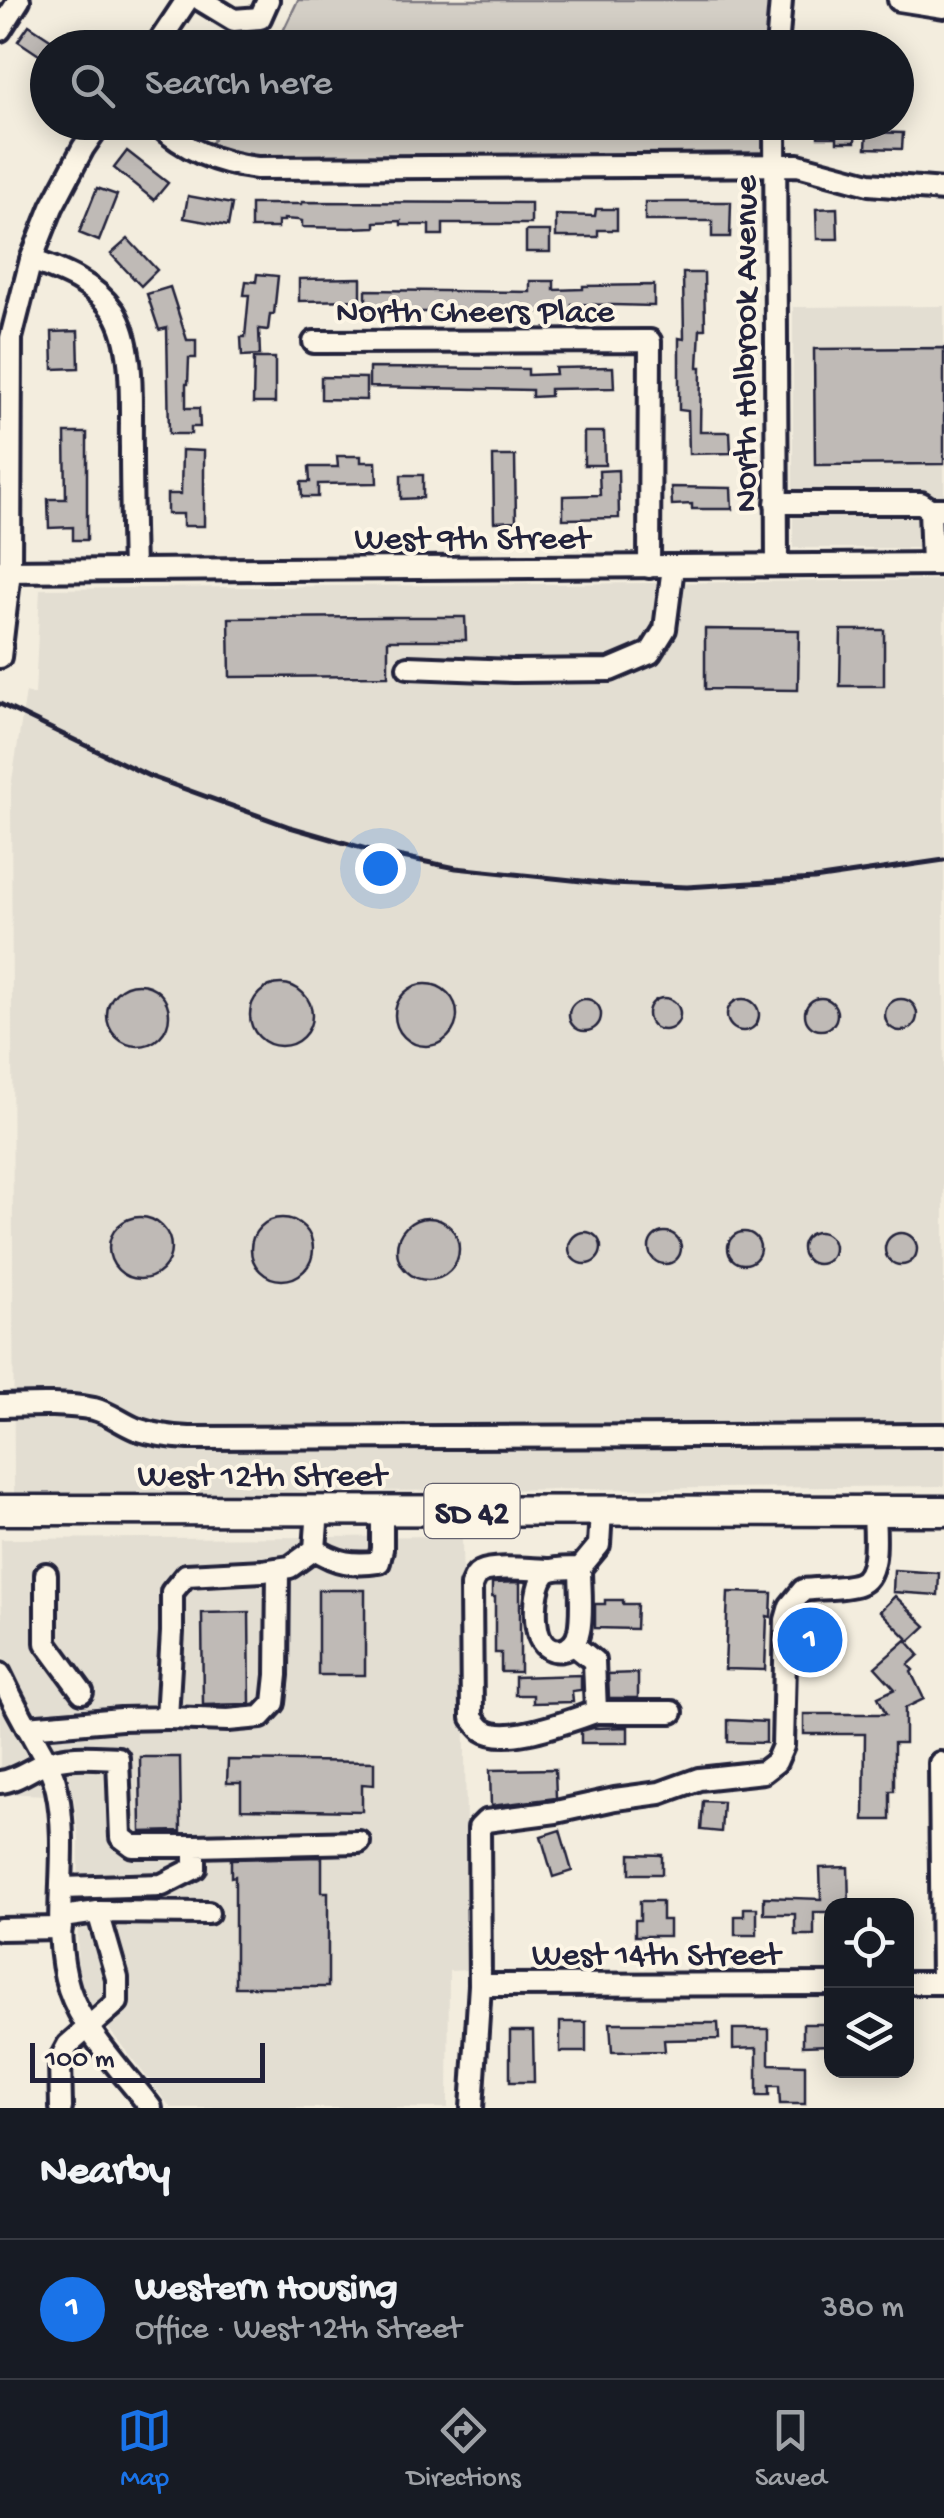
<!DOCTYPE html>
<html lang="en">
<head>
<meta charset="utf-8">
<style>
	:root { --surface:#171b24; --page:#242831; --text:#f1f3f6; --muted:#9ea1a6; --line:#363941; --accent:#1a73e8 }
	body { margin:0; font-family:"Gochi Hand",sans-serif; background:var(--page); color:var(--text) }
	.controls { position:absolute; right:30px; bottom:30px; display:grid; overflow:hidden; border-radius:20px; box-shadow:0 5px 25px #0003 }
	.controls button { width:90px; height:90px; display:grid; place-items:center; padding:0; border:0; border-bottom:2px solid var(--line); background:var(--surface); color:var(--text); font:50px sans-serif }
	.scale { position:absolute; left:30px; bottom:25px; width:235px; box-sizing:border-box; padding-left:10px; border:5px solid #22223b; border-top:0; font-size:28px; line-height:35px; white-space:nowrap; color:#22223b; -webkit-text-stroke:8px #fcf5e5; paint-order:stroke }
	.you { position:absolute; left:380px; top:868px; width:35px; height:35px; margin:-25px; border:8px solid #fff; border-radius:50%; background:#1a73e8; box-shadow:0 0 0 15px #1a73e833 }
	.badge { display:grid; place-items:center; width:65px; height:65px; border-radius:50%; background:var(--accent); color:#fff; font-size:32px; font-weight:700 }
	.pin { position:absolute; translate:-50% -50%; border:5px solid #fff; box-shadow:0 2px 10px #0006 }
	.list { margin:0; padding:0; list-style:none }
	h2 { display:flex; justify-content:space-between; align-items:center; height:130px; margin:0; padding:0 40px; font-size:42px }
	h2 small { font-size:32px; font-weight:400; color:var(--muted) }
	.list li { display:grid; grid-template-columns:65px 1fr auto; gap:30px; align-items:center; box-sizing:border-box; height:140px; padding:0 40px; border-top:2px solid var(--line) }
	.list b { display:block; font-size:38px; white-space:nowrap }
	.list p { margin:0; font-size:32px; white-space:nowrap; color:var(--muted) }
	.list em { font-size:32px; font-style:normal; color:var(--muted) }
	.icon { flex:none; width:55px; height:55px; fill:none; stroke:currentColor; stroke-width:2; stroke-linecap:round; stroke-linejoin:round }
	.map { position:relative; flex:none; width:944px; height:2108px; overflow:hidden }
	.search { position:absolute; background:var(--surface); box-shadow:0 5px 25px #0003; left:30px; right:30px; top:30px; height:110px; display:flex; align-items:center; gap:25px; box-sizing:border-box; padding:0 35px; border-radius:55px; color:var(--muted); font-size:38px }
	.sheet { height:270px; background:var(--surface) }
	nav { display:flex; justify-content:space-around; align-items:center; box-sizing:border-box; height:140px; border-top:2px solid var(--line); background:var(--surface); font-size:28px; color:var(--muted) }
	nav a { display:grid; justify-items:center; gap:5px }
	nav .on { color:var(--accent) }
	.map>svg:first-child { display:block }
	.built { fill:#e3ded2 }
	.green { fill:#d4cfc6; stroke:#7b7880; stroke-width:2.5 }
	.building { fill:#bfbab6; stroke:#22223b; stroke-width:2.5 }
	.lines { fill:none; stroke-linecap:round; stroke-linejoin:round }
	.minor-casing { stroke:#22223b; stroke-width:28 }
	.major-casing { stroke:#22223b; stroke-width:35 }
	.minor { stroke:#fcf5e5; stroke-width:20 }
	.major { stroke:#fcf5e5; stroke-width:28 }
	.rail { stroke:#22223b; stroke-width:5 }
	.labels { text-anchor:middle; stroke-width:8; stroke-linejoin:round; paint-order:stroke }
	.shield { fill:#fcf5e5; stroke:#63616e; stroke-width:2.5 }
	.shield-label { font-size:32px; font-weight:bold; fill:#22223b }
	.street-label { font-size:35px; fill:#22223b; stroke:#fcf5e5 }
</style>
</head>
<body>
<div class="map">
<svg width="944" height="2108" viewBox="0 0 944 2108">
	<rect width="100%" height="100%" fill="#f3edde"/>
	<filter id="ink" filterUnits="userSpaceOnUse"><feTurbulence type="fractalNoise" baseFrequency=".01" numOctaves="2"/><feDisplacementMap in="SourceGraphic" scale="20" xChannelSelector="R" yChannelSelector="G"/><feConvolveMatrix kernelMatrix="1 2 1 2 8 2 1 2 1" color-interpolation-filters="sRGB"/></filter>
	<g filter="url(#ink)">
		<g class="built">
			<path d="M944,306V548H793V307Z"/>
			<path d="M944,580V1486L14,1494L11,787L26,692L35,695L40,589Z"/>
			<path d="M462,1536L468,1970L449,1971L448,2108H171L86,2000L77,1970L79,1840L74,1798L18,1691L2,1653L1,1539Z"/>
			<path d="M0,1706L30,1755L47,1795L0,1793Z"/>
		</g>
		<g class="green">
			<path d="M298,0H781L777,47L275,48Z"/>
			<path d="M225,123H775L774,165L257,168L202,156Z"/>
		</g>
		<g class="building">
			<path d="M29,25L64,48H48V61L18,41Z"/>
			<path d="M818,122H856L855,142H837V137H818Z"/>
			<path d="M867,132L903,133L902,149L866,148Z"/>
			<path d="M127,151L168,183L154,200L114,168Z"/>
			<path d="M97,188L117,195L99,241L79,233Z"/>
			<path d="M188,196L232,204L228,226L184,218Z"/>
			<path d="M302,202L531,203V224H443V235H429V225H401V221L375,222V227L349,228L302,227V221L298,220L284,219V221H278V228H251V204H302Z"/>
			<path d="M645,202H731L730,237H712V221H645Z"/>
			<path d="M837,208L838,239H817L816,209Z"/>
			<path d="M596,209H617V230H598V237H556V215L595,216Z"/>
			<rect x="526" y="231" width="24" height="21"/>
			<path d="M128,239L157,270L141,286L111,254Z"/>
			<path d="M683,273H704L705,329H700L698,367H701L700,432H730L731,453L689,454L688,411L679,410V338L684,339Z"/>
			<path d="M257,274L278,276L274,314H270L268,330L259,329L260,355L242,356L241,337H245L249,295H244L246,281L256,282Z"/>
			<path d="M361,278V300L299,301V279Z"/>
			<path d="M530,281H554V290L583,289V286L654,285V306L572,304V312H366V290L530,292Z"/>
			<path d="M170,287L187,340H196V358H189L188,384H186V408H199L200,427H191V434H169L167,328L159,330L147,294Z"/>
			<path d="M78,331L79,368L53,369L52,332Z"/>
			<path d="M944,348V464L815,465L814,349Z"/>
			<path d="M254,358H275V403H253Z"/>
			<path d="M613,367L614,388L550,389V396L532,397V390L369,387V368L528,369V375L556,374L555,368Z"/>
			<path d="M321,377L366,378V400L321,399Z"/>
			<path d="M584,432H604L605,465H584Z"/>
			<path d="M65,433H87V540H73V527L49,528L48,499H66Z"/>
			<path d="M182,450L204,451V526H183V514H167V494H181Z"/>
			<path d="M337,456H361V462H376L377,483L318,484V497H302L301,482H310L309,467H338Z"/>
			<path d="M493,456H515L516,521L494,522Z"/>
			<path d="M618,470L619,518L563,519V496L600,495L599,471Z"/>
			<path d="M401,475H423V498L401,499Z"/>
			<path d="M671,487L731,488L732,509H692V504L672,505Z"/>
			<path d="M388,617H465L466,640H388V676L230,677L229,618Z"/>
			<path d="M705,629L799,630L798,690L705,689Z"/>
			<path d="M841,630H884V686H840Z"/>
			<circle cx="281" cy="1015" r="31"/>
			<circle cx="138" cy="1015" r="31"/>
			<circle cx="426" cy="1015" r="31"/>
			<circle cx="821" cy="1014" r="16"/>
			<circle cx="664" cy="1014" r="16"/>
			<circle cx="585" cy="1015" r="16"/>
			<circle cx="901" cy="1015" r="16"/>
			<circle cx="743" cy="1015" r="16"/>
			<circle cx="140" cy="1248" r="31"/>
			<circle cx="282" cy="1249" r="31"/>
			<circle cx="428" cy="1249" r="31"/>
			<circle cx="818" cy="1248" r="16"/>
			<circle cx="744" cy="1248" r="16"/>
			<circle cx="665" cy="1248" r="16"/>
			<circle cx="585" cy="1248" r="16"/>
			<circle cx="901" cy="1249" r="16"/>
			<path d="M894,1570L939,1573L938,1595L893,1592Z"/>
			<path d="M520,1582V1672H501V1653H495V1597H492V1583Z"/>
			<rect x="318" y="1590" width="47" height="85"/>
			<path d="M728,1592L772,1593L771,1617L767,1616L765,1670L725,1669Z"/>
			<path d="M895,1596L926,1626L910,1641L880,1611Z"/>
			<path d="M605,1600H623V1604H637L636,1629L595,1628V1604H605Z"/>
			<path d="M249,1612L250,1704L203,1705L202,1613Z"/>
			<path d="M906,1640L919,1655L908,1665L913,1670L911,1672L924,1699L905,1708V1743H894V1791H890V1820H864L865,1734H804V1714H886L878,1697L895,1689L875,1667Z"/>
			<path d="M638,1673V1698H609L608,1674Z"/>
			<path d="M581,1675V1690L572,1691L573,1702L533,1703V1695H515V1677Z"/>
			<path d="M728,1720L766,1722V1743L728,1742Z"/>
			<path d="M628,1727V1743H581V1731L593,1728Z"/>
			<path d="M140,1757H180L181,1831L141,1832Z"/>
			<path d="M228,1760L374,1762V1785L362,1784V1811L241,1809V1783H227Z"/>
			<path d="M555,1769L556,1798L491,1806L490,1770Z"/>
			<path d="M703,1801L723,1802L721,1832L701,1830Z"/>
			<path d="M560,1830L572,1871L553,1877L541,1836Z"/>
			<path d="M630,1854L662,1855V1874H630Z"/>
			<path d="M322,1857V1892H328V1987H235V1876L231,1877V1859Z"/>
			<path d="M848,1867L849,1906H832V1912H814V1935H795V1914H764V1897L821,1899L820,1868Z"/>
			<path d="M640,1901H662V1920H669V1936H635V1920H640Z"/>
			<path d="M744,1908H757V1935H735V1916H744Z"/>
			<rect x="560" y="2022" width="26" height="30"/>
			<path d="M610,2023H718L719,2039L664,2040L665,2051L612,2052Z"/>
			<path d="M803,2024H830V2045L803,2046Z"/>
			<path d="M733,2029H769V2064L805,2065V2104H780L779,2086H769V2096H757V2048L733,2049Z"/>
			<path d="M510,2031H533L534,2082H510Z"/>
		</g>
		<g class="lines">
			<defs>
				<g id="minor">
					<path d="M201,0L234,20L260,18L268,0"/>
					<path d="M899,0L944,7"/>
					<path d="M0,30L19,0"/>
					<path d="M155,48L187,0"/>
					<path d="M777,48L781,0"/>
					<path d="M155,122C185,150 216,163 257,168L798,165L869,184L944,190"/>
					<path d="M775,122L777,565"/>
					<path d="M31,260C62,271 94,283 114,312C136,347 130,408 131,448C131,489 132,530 133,570"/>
					<path d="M314,342L650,341L649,567"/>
					<path d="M776,503H921L930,509"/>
					<path d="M932,564L930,509H944"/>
					<path d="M0,571L944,564"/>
					<path d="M0,657L10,571L11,338L31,260L52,207L83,148L101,122"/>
					<path d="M408,667L513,671L610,670L650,653L665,629L673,567"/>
					<path d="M0,1406C31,1405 63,1403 94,1409C110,1413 121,1423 136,1429C154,1435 170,1437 189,1438L944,1435"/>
					<path d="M315,1549C336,1563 354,1566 379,1562L382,1549V1510"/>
					<path d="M580,1568C580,1588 583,1612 579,1631C575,1653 549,1658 540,1638C533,1624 534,1579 549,1571C557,1567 571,1569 580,1568L599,1545L601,1511"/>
					<path d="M550,1570C534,1570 495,1565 481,1572C474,1576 474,1580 471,1586L472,1718C474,1720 480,1728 483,1730C507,1746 570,1720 596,1712"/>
					<path d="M46,1574V1643L82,1692"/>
					<path d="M574,1645L594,1661L596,1712H672"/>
					<path d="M0,1674C10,1695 20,1715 32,1735C42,1754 53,1769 57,1790C71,1855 49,1928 69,1989C83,2031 124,2073 151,2108"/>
					<path d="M167,1718L228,1720L261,1717L274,1703L277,1675L278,1569"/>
					<path d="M27,1727L121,1719L167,1718L172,1632V1592L186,1575L263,1571L290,1567L315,1549L318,1510"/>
					<path d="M940,1763L942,1983"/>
					<path d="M0,1782C16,1781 30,1769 45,1763C68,1754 94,1757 118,1758L121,1837L133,1846H195"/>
					<path d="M62,1888L162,1885L195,1868V1846L359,1842"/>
					<path d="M62,1917L98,1912L208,1913"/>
					<path d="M0,1929L61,1928"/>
					<path d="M906,1983H944"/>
					<path d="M480,1985L832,1984"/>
					<path d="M61,2108L60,2060L68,2045L117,2002V1978L98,1912"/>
					<path d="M472,2108L480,1985L479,1828L486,1821L556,1812L615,1799L660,1793L699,1779L763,1772L776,1762L783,1746L786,1620L790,1606L803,1590C818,1588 844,1589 858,1584C881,1576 874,1530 874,1511"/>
				</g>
				<path id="major" d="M0,1510L944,1511"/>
			</defs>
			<use href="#minor" class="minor-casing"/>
			<use href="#major" class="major-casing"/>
			<use href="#minor" class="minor"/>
			<use href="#major" class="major"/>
			<path class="rail" d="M0,704L149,776L290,827L373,851L456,868L611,884L687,887L814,879L944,860"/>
		</g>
	</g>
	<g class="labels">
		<rect class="shield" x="424.5" y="1484" width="95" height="54" rx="8"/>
		<g class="shield-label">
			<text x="472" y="1522">SD 42</text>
		</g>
		<g class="street-label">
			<text x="475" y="321">North Cheers Place</text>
			<text transform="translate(743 344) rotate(-90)" y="12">North Holbrook Avenue</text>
			<text x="472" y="548">West 9th Street</text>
			<text x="262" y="1485">West 12th Street</text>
			<text x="656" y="1964">West 14th Street</text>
		</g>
	</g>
</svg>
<div class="controls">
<button><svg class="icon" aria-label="locate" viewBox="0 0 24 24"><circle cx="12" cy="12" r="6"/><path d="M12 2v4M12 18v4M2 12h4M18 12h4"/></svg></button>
<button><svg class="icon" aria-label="layers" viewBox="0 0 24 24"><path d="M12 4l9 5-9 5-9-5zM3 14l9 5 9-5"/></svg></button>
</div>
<div class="scale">100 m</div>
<div class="you"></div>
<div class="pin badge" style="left:810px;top:1640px">1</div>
<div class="search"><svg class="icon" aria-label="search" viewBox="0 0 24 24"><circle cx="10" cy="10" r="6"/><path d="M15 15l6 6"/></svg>Search here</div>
</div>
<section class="sheet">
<h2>Nearby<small></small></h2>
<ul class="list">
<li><span class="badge">1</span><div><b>Western Housing</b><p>Office · West 12th Street</p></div><em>380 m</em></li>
</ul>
</section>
<nav>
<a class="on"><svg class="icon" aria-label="map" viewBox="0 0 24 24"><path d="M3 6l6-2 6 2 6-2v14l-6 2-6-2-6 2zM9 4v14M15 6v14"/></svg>Map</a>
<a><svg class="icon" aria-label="directions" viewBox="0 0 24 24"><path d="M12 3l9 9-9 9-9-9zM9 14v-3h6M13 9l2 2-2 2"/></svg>Directions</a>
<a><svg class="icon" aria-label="saved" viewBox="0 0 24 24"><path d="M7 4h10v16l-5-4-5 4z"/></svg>Saved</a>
</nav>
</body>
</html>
